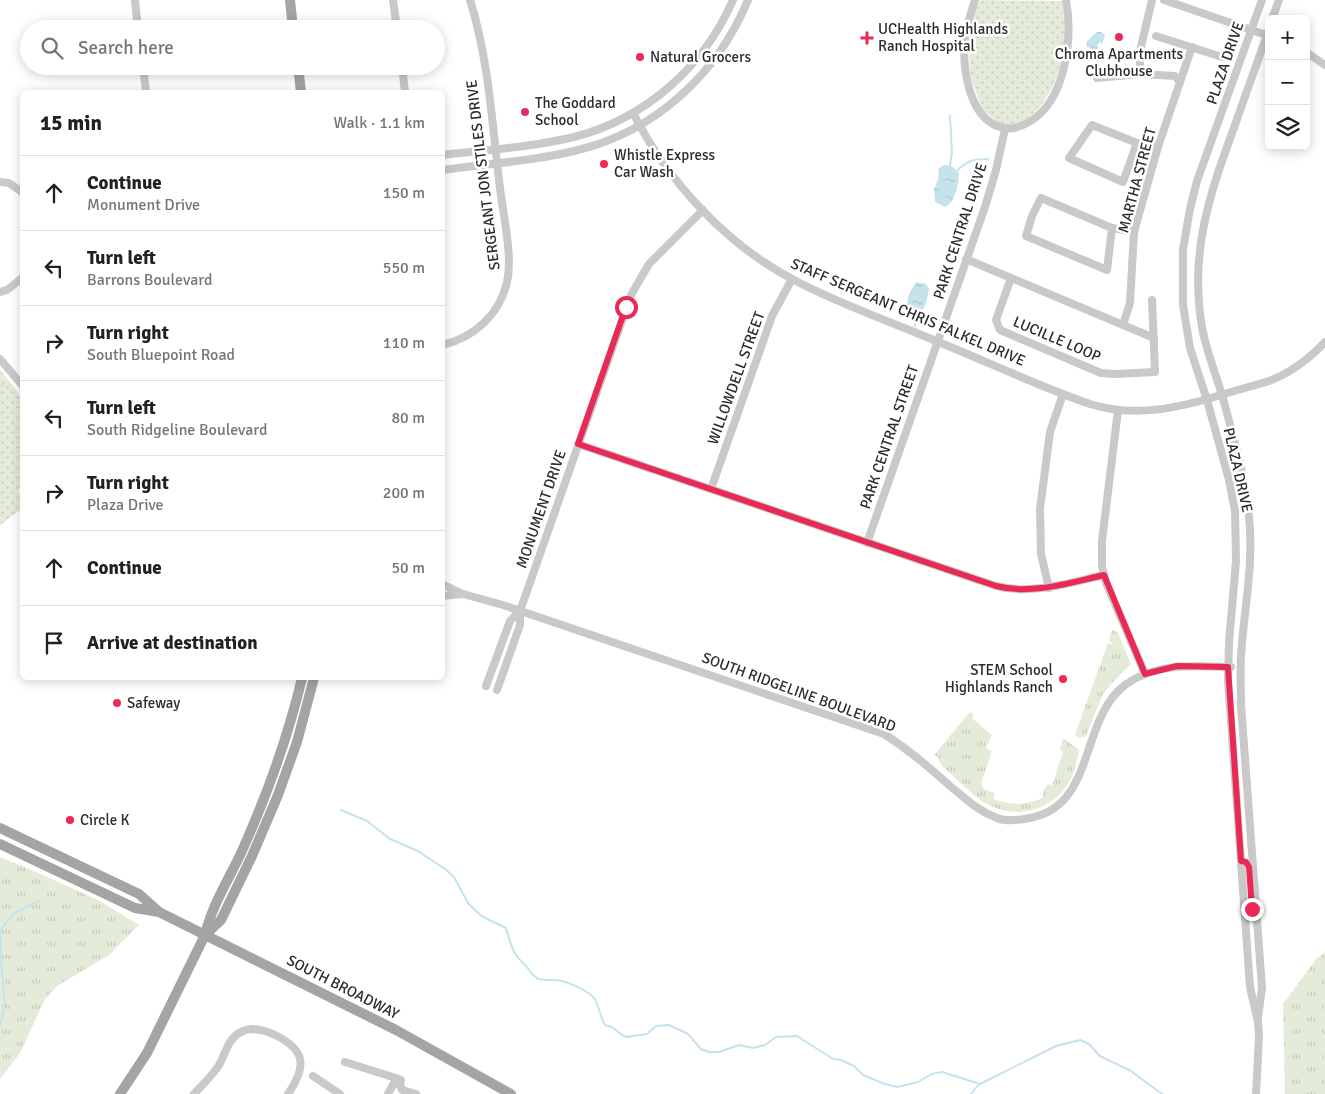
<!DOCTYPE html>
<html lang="en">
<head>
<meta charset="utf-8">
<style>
	:root { --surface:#fff; --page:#f6f6f6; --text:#202124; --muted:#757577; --line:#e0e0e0 }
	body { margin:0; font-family:Signika,sans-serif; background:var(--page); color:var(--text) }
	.controls { position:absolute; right:15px; top:15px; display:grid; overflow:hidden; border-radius:8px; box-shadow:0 2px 12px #0003 }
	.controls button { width:45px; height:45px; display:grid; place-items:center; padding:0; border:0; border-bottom:1px solid var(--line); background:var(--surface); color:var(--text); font:25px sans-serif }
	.stop { position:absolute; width:15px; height:15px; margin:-11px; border:4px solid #e92956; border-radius:50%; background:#fff }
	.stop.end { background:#e92956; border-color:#fff; box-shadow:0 1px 5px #0008 }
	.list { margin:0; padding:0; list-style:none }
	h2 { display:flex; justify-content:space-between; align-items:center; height:65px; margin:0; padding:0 20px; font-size:21px }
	h2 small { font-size:16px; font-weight:400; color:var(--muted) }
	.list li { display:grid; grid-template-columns:32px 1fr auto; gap:15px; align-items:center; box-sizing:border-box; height:75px; padding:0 20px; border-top:1px solid var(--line) }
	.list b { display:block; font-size:19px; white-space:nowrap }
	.list p { margin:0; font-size:16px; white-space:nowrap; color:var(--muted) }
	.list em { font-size:16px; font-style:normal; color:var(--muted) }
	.icon { flex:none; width:28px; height:28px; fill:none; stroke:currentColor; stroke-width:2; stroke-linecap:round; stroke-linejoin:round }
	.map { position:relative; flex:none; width:1325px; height:1094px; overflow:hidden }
	.search { position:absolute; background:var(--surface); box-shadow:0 2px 12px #0003; left:20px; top:20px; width:425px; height:55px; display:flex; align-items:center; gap:12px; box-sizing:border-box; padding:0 18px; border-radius:28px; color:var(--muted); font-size:19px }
	.panel { position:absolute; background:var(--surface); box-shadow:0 2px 12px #0003; left:20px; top:90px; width:425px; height:590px; border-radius:8px }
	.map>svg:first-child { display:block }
	.grass { fill:url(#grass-tufts) }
	.park { fill:url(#park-dots) }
	.water { fill:url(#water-ripples) }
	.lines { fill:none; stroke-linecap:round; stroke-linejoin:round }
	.stream { stroke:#c4e3eb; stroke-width:2 }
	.minor { stroke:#c9c9c9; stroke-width:8 }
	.major { stroke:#a4a4a4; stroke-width:10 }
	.route { stroke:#e92956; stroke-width:6 }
	.poi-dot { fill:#e92956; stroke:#fff; stroke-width:2 }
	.labels { text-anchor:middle; stroke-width:5; stroke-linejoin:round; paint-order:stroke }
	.poi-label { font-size:15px; fill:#2c2c2c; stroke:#fff; text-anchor:start }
	.street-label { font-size:15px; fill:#2c2c2c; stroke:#fff }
</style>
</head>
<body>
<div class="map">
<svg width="1325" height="1094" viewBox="0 0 1325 1094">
	<defs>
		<pattern id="grass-tufts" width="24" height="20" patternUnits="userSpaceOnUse" patternTransform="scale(1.25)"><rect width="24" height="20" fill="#e5ebd9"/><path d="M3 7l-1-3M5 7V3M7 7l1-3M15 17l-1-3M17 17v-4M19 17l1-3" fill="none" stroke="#c5caba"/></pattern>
		<pattern id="park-dots" width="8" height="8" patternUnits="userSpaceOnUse" patternTransform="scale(1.25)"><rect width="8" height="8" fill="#e5ebd9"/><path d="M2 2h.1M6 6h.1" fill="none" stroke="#c5caba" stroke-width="1.8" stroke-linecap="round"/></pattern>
		<pattern id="water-ripples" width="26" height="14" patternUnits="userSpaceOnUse" patternTransform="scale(1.25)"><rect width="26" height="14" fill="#c4e3eb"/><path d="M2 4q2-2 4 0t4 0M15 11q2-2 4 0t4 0" fill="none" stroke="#a9c3ca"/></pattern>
	</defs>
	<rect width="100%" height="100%" fill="#fff"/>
	<g class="grass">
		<path d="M1114,630L1118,633L1131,664L1110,685L1102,696L1086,736L1079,738L1075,735L1108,643L1113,645L1109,640L1112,631Z"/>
		<path d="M971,712L974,714L972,717L973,719L992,735L986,748L992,751L981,784L984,789L995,793L993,799C1011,806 1026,805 1043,798V790L1048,784L1052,786L1063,752L1060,749L1063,738L1079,750C1077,760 1075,772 1069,782C1052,812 1013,820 985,803C969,793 955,777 941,765L938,757L934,755L969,713Z"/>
		<path d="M0,857L41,874L100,901L139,925L109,955L57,986L45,999L20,1053L0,1079Z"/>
		<path d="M1325,952V1094H1285L1283,1004L1317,958Z"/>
	</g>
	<g class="park">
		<path d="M980,0L1062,1C1063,12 1065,24 1065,36C1064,66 1050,107 1021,122C1016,124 1008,125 1002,126L982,109L970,75L969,44L974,15Z"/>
		<path d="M0,370L22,397V483L18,491L22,495V509L0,525Z"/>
	</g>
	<g class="water">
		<path d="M1097,32H1102V33L1105,35L1102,44L1100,42L1097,45L1099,48L1090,51V48L1086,46L1087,41Z"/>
		<path d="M944,165L952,166L959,173C959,183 955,203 945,207L935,202L934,189L938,180L939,168Z"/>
		<path d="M917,282L926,284L929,289C927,301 923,322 908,313C904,305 910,288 917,282Z"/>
	</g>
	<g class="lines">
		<g class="stream">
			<path d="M950,116L952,152L950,165"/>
			<path d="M958,170C967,160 976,159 988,159"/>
			<path d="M915,326L916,316"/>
			<path d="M0,385L3,386"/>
			<path d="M341,810L367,821L390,839L418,851L445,869L454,877L468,903L477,912L483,917L506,928C511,945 512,953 525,965C530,970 532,976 539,979C546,981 554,979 562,981C570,983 583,989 590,994C599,1000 599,1015 605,1025L612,1027L622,1035L627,1037L647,1034L656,1026L669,1025L688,1034L701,1049L709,1052H719L739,1045L753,1048L765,1045L776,1037L797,1036L833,1059L841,1060L854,1066L863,1075L885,1084L897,1087L918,1082L932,1074L942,1072L980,1084L1056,1046L1080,1040L1089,1044L1100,1056L1131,1071L1162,1094"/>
			<path d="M0,1026L5,1004L1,958V929L14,913L39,901"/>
			<path d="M971,1094L979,1084"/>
		</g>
		<g class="minor">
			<path d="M135,0L138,29"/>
			<path d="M393,0L397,29"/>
			<path d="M975,0C971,12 967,24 965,37C962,66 968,121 1004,128C1012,130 1022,126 1029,122C1066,101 1073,38 1066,0"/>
			<path d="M1164,0L1269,36"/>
			<path d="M1272,19L1279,0"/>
			<path d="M1156,36L1222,57"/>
			<path d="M1306,52L1325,65"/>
			<path d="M143,66L146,92"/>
			<path d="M402,66L405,92"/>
			<path d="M1097,78L1140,74"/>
			<path d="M1180,82L1192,47"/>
			<path d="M633,113C668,181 725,244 794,280C839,304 889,321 936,341C988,362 1038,386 1090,404C1135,418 1178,408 1221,395C1237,390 1253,386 1269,381C1290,373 1310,358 1325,342"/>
			<path d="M1137,143L1123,182L1069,158L1092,125L1137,143L1158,147"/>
			<path d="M442,155C486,150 532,147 574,137C645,119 704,67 733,0"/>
			<path d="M442,170C487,164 534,161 578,150C656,131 718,73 748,0"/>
			<path d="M0,182L9,183L22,192"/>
			<path d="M1112,228L1107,270L1026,236L1032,216L1041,198L1112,228L1134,232"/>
			<path d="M966,259L1154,338"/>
			<path d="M1011,278L996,320L1000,330L1101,373L1116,374L1155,372L1152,300"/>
			<path d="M0,292L7,290L22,278"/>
			<path d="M1123,325L1130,303L1134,232L1158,147L1180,82L1175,76L1140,74V51L1152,0"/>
			<path d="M442,345C474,338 500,314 507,282C513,257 503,214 500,188C492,125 489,60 470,0"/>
			<path d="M0,359L22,385"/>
			<path d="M1118,410L1102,541V566L1106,583L1145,674"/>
			<path d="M578,444L996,586C1032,595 1068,583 1104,575"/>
			<path d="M711,489L772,316L792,279"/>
			<path d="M867,543L985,207L996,170L1005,129"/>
			<path d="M442,584L463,594L503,605L884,734C908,749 929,767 950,786C965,798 978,811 997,818C1006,822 1020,820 1030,818C1096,806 1079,720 1125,685C1156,662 1194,666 1231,667"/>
			<path d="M1049,588L1041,554L1040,509L1050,432L1063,394"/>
			<path d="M442,596L463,594"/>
			<path d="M486,686L510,621L520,611"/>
			<path d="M497,690L520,625V611L631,295L649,264L703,210"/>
			<path d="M1258,1017L1262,988L1241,705C1241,689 1240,672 1241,656C1244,610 1254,563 1249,517C1245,476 1233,435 1222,395C1215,372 1206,350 1202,327C1189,252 1210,193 1235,125C1246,93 1258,61 1269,29"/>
			<path d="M345,1062L399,1079L401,1080L400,1084L402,1090L416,1094"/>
			<path d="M313,1076L340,1094"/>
			<path d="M194,1094C202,1085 213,1075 219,1065C226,1053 228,1037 243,1031C253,1027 263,1030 273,1034C305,1049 308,1065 288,1094"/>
			<path d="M388,1094L394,1083L400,1084"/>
			<path d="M1256,1094L1259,1037L1258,1022L1250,987L1228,681L1229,642L1236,561L1235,511L1229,480L1207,400L1190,348L1183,305V249L1190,209L1197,181L1262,0"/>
		</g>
		<g class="major">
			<path d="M290,0L293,29"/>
			<path d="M298,66L301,92"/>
			<path d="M0,828L139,894L158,911"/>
			<path d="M0,844L135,908L159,912L396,1030L511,1094"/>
			<path d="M206,934L221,920L252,856L278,795L297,742L314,678"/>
			<path d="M120,1094L147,1053L205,935C212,905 229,879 242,851C267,795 288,737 302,678"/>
		</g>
	</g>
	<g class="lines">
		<path class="route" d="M626,307L578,444L996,586C1032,595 1068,583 1104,575L1145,674L1177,666L1228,667L1241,861L1246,862L1249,867L1252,909"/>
	</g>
	<g class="poi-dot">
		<circle cx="1119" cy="37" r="5"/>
		<path d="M864.5 30.5h5v5h5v5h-5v5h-5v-5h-5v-5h5z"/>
		<circle cx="640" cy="57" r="5"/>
		<circle cx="525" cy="112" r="5"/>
		<circle cx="604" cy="164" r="5"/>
		<circle cx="1063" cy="679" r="5"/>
		<circle cx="117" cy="703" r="5"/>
		<circle cx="70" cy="820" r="5"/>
	</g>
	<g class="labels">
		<g class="poi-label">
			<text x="878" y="34">UCHealth Highlands<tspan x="878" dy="17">Ranch Hospital</tspan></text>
			<text x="1119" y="59" text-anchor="middle">Chroma Apartments<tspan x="1119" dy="17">Clubhouse</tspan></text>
			<text x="650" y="62">Natural Grocers</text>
			<text x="535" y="108">The Goddard<tspan x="535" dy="17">School</tspan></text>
			<text x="614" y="160">Whistle Express<tspan x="614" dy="17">Car Wash</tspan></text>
			<text x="1053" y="675" text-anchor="end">STEM School<tspan x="1053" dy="17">Highlands Ranch</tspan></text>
			<text x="127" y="708">Safeway</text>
			<text x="80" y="825">Circle K</text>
		</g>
		<g class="street-label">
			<text transform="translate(1225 63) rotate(-71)" y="5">PLAZA DRIVE</text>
			<text transform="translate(483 175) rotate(-97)" y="5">SERGEANT JON STILES DRIVE</text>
			<text transform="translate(1137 180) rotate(-75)" y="5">MARTHA STREET</text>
			<text transform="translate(960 231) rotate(-72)" y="5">PARK CENTRAL DRIVE</text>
			<text transform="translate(908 312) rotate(23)" y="5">STAFF SERGEANT CHRIS FALKEL DRIVE</text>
			<text transform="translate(1057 339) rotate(23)" y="5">LUCILLE LOOP</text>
			<text transform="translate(736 378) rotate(-70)" y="5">WILLOWDELL STREET</text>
			<text transform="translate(889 437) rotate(-71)" y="5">PARK CENTRAL STREET</text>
			<text transform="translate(1238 470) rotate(77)" y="5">PLAZA DRIVE</text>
			<text transform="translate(541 509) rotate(-71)" y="5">MONUMENT DRIVE</text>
			<text transform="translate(799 692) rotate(20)" y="5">SOUTH RIDGELINE BOULEVARD</text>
			<text transform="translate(343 987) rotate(27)" y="5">SOUTH BROADWAY</text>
		</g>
	</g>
</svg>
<div class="controls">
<button>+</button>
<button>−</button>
<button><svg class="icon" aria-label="layers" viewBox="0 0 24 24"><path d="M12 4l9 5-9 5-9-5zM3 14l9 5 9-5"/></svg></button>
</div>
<div class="stop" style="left:626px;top:307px"></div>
<div class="stop end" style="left:1252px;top:909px"></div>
<div class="search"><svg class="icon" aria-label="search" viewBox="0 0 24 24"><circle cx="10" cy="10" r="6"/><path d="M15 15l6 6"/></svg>Search here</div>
<section class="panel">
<h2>15 min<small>Walk · 1.1 km</small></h2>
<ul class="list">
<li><svg class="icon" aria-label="ahead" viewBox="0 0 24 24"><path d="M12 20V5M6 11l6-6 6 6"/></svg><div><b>Continue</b><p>Monument Drive</p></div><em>150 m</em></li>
<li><svg class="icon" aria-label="left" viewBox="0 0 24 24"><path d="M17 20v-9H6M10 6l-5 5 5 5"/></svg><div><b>Turn left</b><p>Barrons Boulevard</p></div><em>550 m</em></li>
<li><svg class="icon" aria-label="right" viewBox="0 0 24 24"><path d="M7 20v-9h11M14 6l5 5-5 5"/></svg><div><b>Turn right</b><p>South Bluepoint Road</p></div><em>110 m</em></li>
<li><svg class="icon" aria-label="left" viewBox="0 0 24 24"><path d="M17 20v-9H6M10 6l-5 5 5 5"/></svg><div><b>Turn left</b><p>South Ridgeline Boulevard</p></div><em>80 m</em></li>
<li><svg class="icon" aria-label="right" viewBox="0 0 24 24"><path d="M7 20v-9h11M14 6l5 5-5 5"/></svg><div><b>Turn right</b><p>Plaza Drive</p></div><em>200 m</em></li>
<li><svg class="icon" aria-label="ahead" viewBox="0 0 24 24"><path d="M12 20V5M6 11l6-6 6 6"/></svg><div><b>Continue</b></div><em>50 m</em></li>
<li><svg class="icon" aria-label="arrive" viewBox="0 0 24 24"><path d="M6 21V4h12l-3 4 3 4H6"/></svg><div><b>Arrive at destination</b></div></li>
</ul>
</section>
</div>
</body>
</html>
